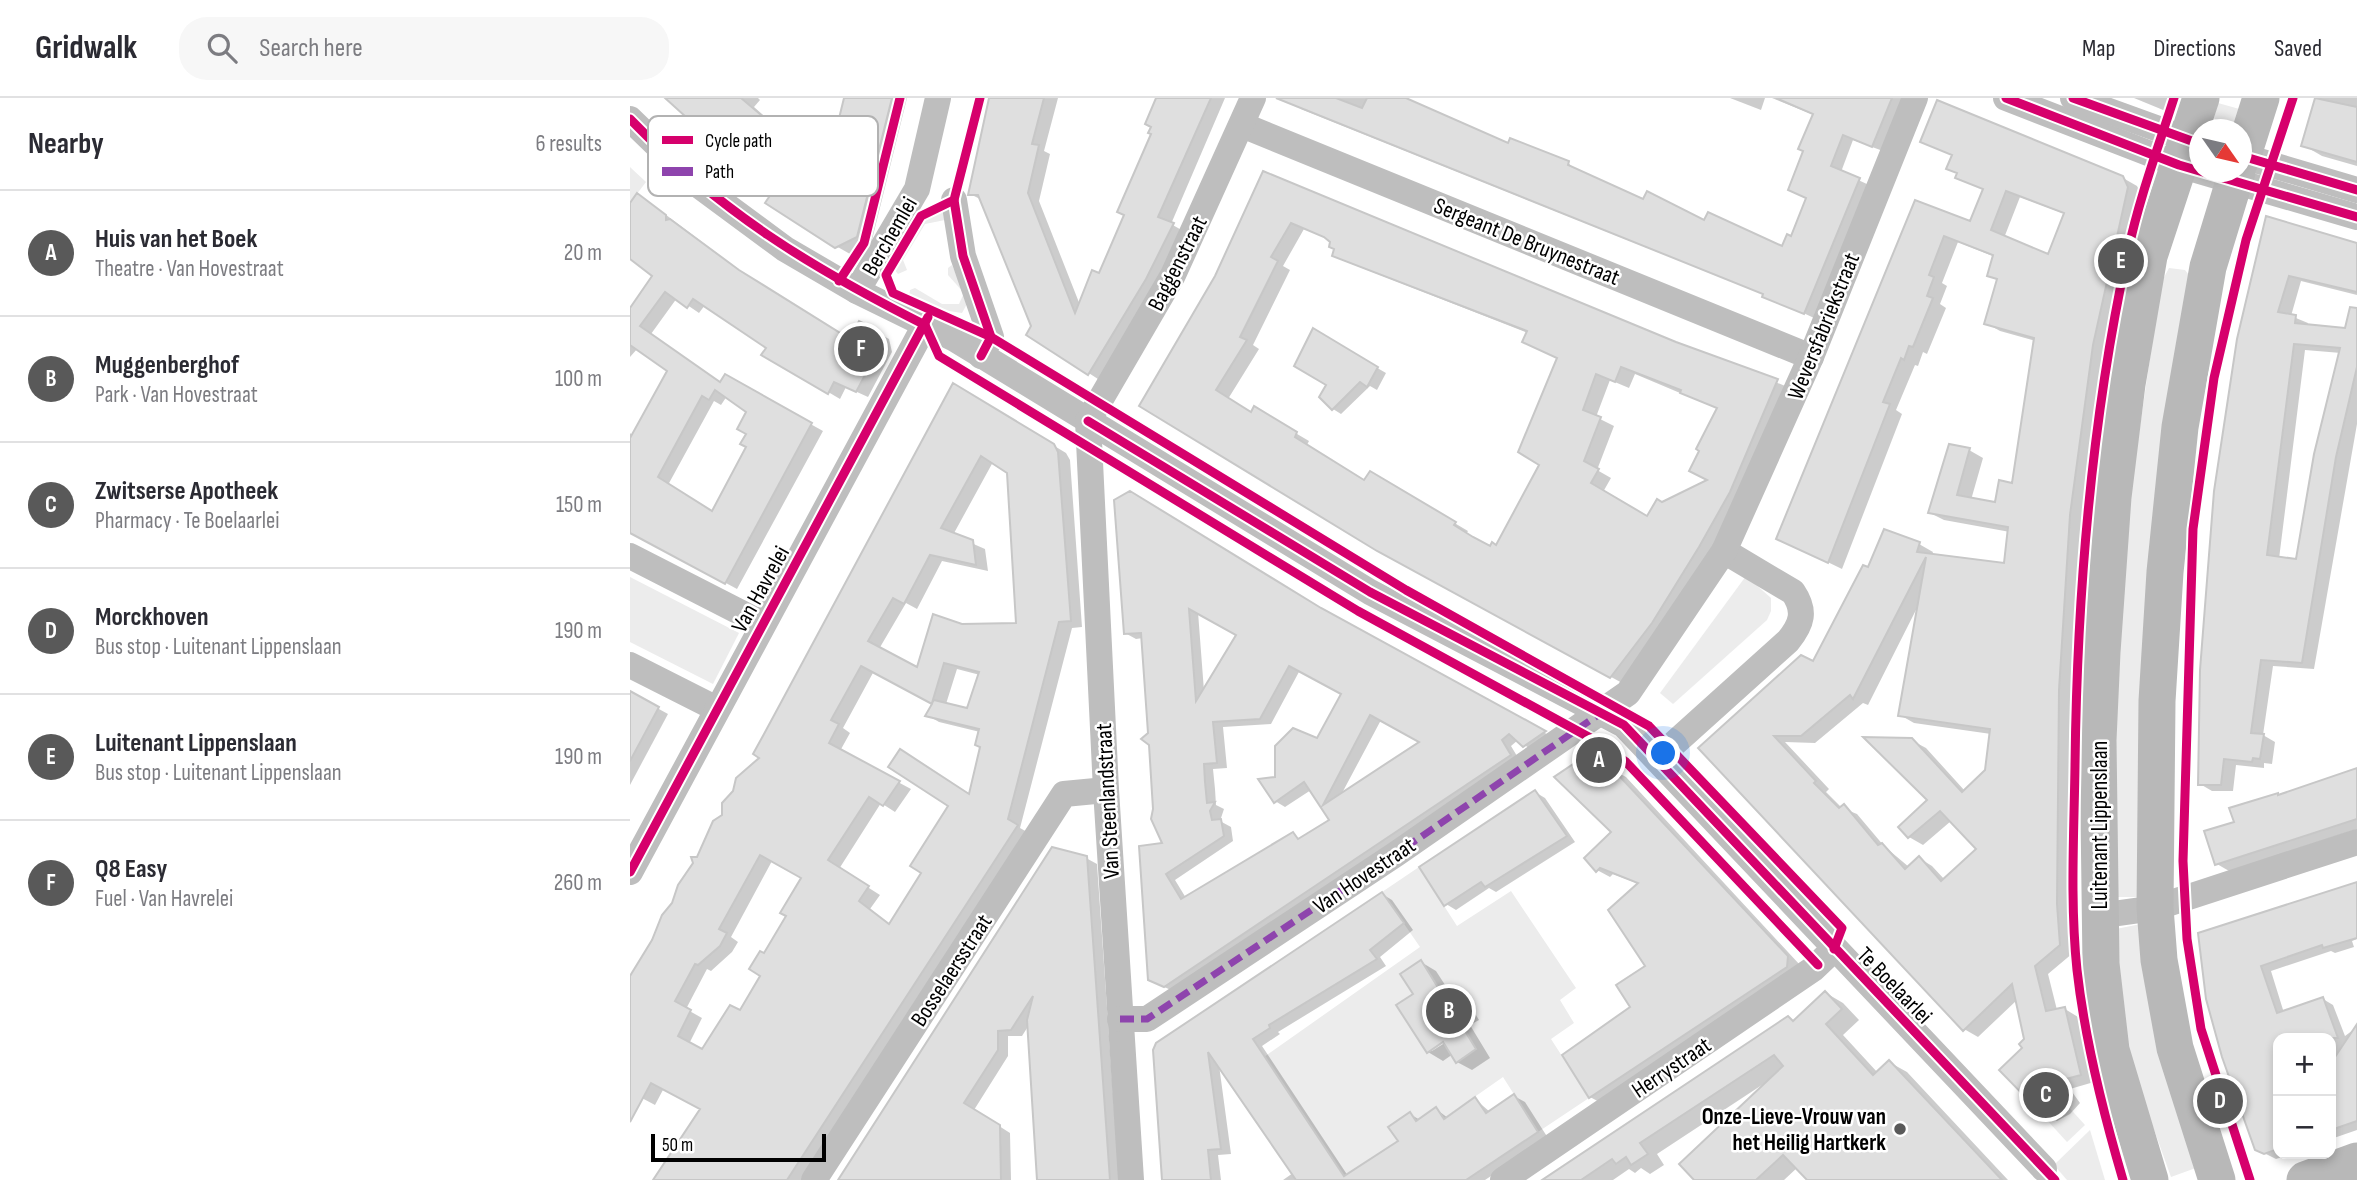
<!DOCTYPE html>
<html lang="en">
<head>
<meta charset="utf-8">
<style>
	:root { --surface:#fff; --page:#f7f7f7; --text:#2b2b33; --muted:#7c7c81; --line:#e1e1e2; --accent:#595959 }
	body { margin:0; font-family:"Sofia Sans Condensed",sans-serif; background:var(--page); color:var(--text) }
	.controls { position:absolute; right:21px; bottom:21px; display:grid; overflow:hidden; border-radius:14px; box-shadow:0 4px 10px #0003 }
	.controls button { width:63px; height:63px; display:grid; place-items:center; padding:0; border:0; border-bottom:2px solid var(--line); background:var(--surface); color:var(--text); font:35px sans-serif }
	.compass { position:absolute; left:1559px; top:21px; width:63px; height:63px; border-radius:50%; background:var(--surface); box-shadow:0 4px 10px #0003; rotate:124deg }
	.scale { position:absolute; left:21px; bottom:18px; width:175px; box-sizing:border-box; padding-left:7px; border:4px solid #000; border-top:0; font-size:19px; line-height:24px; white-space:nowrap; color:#000; -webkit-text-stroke:5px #fff; paint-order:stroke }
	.you { position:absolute; left:1034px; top:656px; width:24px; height:24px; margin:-18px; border:5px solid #fff; border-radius:50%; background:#1a73e8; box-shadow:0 0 0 10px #1a73e833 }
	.badge { display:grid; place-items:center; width:46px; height:46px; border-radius:50%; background:var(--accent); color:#fff; font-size:23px; font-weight:700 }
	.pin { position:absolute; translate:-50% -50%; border:4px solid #fff; box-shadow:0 2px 7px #0006 }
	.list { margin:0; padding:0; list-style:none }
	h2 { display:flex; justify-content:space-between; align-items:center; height:91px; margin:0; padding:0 28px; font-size:30px }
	h2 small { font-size:23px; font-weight:400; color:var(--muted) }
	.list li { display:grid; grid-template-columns:46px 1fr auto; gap:21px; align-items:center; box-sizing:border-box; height:126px; padding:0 28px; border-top:2px solid var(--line) }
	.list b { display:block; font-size:26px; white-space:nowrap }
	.list p { margin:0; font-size:23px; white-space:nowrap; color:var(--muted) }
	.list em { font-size:23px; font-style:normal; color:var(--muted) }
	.icon { flex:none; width:38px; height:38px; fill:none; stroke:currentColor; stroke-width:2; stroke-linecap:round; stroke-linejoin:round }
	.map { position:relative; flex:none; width:1727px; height:1082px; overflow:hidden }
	header { display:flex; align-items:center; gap:42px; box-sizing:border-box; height:98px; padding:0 35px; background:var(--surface); border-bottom:2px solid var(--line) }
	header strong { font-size:33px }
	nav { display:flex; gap:38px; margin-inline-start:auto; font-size:24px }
	.search { width:490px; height:63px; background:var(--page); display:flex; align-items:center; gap:18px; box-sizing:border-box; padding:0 24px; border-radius:28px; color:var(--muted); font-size:26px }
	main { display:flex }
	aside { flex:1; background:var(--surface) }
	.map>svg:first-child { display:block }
	.green { fill:#ececec }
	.shadow { fill:#0003; fill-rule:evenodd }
	.building { fill:#dfdfdf; stroke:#c7c7c7; stroke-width:2; fill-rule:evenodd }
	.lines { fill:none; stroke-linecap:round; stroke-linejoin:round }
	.minor { stroke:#bebebe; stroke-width:26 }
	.secondary { stroke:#b8b8b8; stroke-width:37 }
	.quiet { stroke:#8e44ad; stroke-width:7; stroke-dasharray:14 7; stroke-linecap:butt }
	.cycleway-casing { stroke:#fff; stroke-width:13 }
	.cycleway { stroke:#d6006c; stroke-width:9 }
	.poi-dot { fill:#595959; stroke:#fff; stroke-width:2.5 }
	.labels { text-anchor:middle; stroke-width:5; stroke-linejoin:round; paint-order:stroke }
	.street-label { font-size:23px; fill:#000; stroke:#fff }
	.poi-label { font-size:23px; font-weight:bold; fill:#000; stroke:#fff; text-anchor:end }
	.key { fill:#fff; stroke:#b2b2b2; stroke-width:2 }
	.key-label { font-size:19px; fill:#000 }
</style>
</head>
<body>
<header>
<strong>Gridwalk</strong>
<div class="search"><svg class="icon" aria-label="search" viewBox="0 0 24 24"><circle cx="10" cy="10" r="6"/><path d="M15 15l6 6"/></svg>Search here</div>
<nav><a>Map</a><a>Directions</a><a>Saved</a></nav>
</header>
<main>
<aside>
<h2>Nearby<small>6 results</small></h2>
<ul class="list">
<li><span class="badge">A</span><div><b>Huis van het Boek</b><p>Theatre · Van Hovestraat</p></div><em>20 m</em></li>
<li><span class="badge">B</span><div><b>Muggenberghof</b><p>Park · Van Hovestraat</p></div><em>100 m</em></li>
<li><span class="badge">C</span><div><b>Zwitserse Apotheek</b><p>Pharmacy · Te Boelaarlei</p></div><em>150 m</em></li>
<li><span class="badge">D</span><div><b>Morckhoven</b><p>Bus stop · Luitenant Lippenslaan</p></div><em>190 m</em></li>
<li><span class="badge">E</span><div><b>Luitenant Lippenslaan</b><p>Bus stop · Luitenant Lippenslaan</p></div><em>190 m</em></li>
<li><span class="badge">F</span><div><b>Q8 Easy</b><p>Fuel · Van Havrelei</p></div><em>260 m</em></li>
</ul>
</aside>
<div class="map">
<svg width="1727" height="1082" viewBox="0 0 1727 1082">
	<rect width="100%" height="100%" fill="#fff"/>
	<g class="green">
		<path d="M1588,5L1613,12L1605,29L1593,30L1584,20Z"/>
		<path d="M0,69L16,84L0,105Z"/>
		<path d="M313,110L315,122L295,126L273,162L277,172L268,176L264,171L266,165L294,120Z"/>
		<path d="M322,167L338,204L332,215L306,211L279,198L280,192L285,190L312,206H329L334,195L318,177V170Z"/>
		<path d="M1539,170L1555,172L1562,181L1513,799H1483L1484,627L1495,431L1531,185Z"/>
		<path d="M1116,478L1141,500V513L1137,522L1043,606L1030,595Z"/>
		<path d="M0,479L109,535L83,586L0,544Z"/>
		<path d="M789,769L827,828L881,793L946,890L930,902L944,925L921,941L959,1000L908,1034L873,979L773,1049L768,1043L714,1079L634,959L790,849L752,794Z"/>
		<path d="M1511,826L1574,1067L1541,1079L1498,959L1481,832Z"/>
		<path d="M1434,1004L1455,1027L1437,1044L1416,1021Z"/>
		<path d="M1460,1032L1475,1082H1437L1424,1067Z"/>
	</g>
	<g class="shadow">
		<path d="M39,0H128L130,2L124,9L149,31L147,34L171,52L160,65L167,69L161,77L198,99L209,52L215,0H277L241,146L220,156L206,148L147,90Z"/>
		<path d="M361,0H428L414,53L420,56L409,103L450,207L470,177L496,117L532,0H595L541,126L555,134L471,283L399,236L403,228L352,102L340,96Z"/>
		<path d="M663,0H770L879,47L938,65L947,73L1014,103L1017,95L1075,124L1153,150L1162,140L1178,100L1175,53L1184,17L1142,0H1274L1253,53L1223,42L1211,74L1239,87L1184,220L1135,197L671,11L661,5Z"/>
		<path d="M1100,0H1135L1131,12Z"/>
		<path d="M1504,0H1542L1538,14Z"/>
		<path d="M1687,0H1727V68L1692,58L1673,47Z"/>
		<path d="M1292,43L1493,80L1507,88L1512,98L1476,255L1453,426L1442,601L1440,815L1443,855L1418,876L1427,912L1435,911L1448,919L1464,984L1440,991L1450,1005L1440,1016L1427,1023L1413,1015L1394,950L1396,942L1387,902L1348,939L1334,931L1070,650L1184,565L1239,472L1255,433L1289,446L1303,454L1302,457L1376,467L1380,434L1314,422L1300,415L1339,352L1353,360L1341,402L1366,406L1384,387L1406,243L1370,233L1356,225L1369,183L1359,177L1365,159L1328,144L1312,185L1317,188L1310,206L1316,210L1297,256L1293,254L1288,268L1285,267L1266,312L1272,316L1212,471L1148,440L1286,104L1340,126L1354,92L1327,79L1323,58ZM1390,99L1435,116L1419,158L1374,140ZM1288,508L1270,617L1284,625L1361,636L1356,673L1335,693L1296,650L1281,642L1299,702L1279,739L1293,747L1321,723L1348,751L1315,782L1302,768L1289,760L1279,769L1254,748L1227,716L1212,710L1196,694L1199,691L1155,644L1185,645L1233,605L1238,607Z"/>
		<path d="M634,76L1160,290L1112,402L994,586L763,460L512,307L586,179ZM674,131L700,141L706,152L704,157L717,164L898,235L895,244L929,261L911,366L867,449L860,450L836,436L838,433L740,375L735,384L677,347L679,343L625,311L622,316L598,301L629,251L623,247L660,172L653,168ZM1005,276L1088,311L1080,383L1032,406L1017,420L973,394L981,380L967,372L984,328L966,319L980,282L999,290Z"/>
		<path d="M19,104L121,181L221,243L246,234L259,241L262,254L238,299L216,289L210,301L134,256L138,249L75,207L69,215L47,200L21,236L91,286L96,279L193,333L107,491L0,433V335L3,338L39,272L8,250L0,259V213L24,178L0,159V108ZM97,298L118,314V349L83,415L38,387L84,303L91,307Z"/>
		<path d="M1637,121L1727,147V197L1671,183L1661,218L1678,225L1677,228L1727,233V326L1684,571L1643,568L1633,637L1645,644L1642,666L1634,665V670L1606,667L1603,693H1582L1570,686ZM1675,252L1711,255L1667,463L1649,461Z"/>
		<path d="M683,233L756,275L747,292L740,288L711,316L703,311Z"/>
		<path d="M324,287L436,355L440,362L452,529L442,530L390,730L399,735L174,1082H26L72,1011L34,990L25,1007L8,998L0,1014V882L68,760L132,659ZM363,364L379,374L388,527L332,528L288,571L249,551L276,505L287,511L312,463L358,473L355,451L323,437ZM327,571L350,577L338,612L316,606ZM244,573L304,605L297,617L309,624L350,634L352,649L340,698L261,827L240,811L250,797L209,771L251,705L265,714L281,691L210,653L220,635L213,630ZM142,763L174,780L158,817L134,857L132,877L110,914L73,953L59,946L72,920L56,911L77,871L81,873L102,854L108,844L101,839Z"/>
		<path d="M486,403L697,515L924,640L904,654L888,642L881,648L890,663L545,894L530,887L535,747L525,711L513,540L506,541L495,535ZM568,514L609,537L574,593ZM670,572L713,596L688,643L647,681L645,703L655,709L681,692L701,723L670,742L665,739L556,800L545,782L603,743L601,729L590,723L594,711L586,707L585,691L583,671L597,670L593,629L641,626ZM751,622L792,644L711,697Z"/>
		<path d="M0,595L38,616L0,687Z"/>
		<path d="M958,658L996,679L1170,867L973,1006L960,999L1002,910L1017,868L1009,786L983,776L980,779L967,772L983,734Z"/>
		<path d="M1727,670V731L1599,773L1587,766L1606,725L1696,681Z"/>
		<path d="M905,694L915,700L945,744L866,794L859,790L826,812L816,806Z"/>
		<path d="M456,760L467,766L489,1082H409L399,927L392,938H378V958L344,1012L380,1035L381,1082H210Z"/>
		<path d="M1727,786V841L1722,843L1724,849L1705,855L1701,853L1641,873L1654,915L1693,901L1703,907L1715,938L1727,929V1032L1701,1041V940H1648V1056H1661L1646,1061L1626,1051L1577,901Z"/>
		<path d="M752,796L762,802L783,832L750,859L756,868L648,934L650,936L632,948L718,1078L771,1043L780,1016L790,1022L806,1011L818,1020L845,1001L860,1014L884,998L895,1004L918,1040L855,1082H653L663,1075L589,967L601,1056L588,1057L591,1082H534L524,952Z"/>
		<path d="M791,864L806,873L819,893L836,901L849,922L840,927L860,960L842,972L827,964L823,956L813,963L798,954L785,897ZM819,938L821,941L802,953V949Z"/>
		<path d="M1196,895L1213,905L1229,922L1213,937L1248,975L1259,964L1277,974L1378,1082H1180L1168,1069L1154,1082H1067L1138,983L1027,1056L1034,1067L1020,1076L1011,1070L1005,1075L999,1071L983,1082H915L1158,920L1165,924Z"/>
	</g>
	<g class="building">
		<path d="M35,0H111L137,22L135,25L158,43L148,56L154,60L149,68L196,97L208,51L202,49L214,0H262L227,139L205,150L135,105L145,90L88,48Z"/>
		<path d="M359,0H414L402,46L409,47L398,95L445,215L462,172L469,175L494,117L487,114L521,36L518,35L521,29L515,26L526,0H581L528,119L544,125L516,181L458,277L396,237L401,228L348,97H338Z"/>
		<path d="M646,0H706L732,10L737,0H776L878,45L880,40L939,63L938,67L1013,101L1017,93L1074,122L1078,114L1152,148L1157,136L1161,138L1176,100L1158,92L1173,53L1168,51L1183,16L1146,0H1262L1242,49L1213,37L1201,68L1230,80L1174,216L1132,199L1133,196Z"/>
		<path d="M1685,0L1727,9V64L1671,48Z"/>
		<path d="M1307,2L1493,78L1498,89L1463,247L1440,417L1429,592L1427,806L1430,847L1405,868L1416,913L1435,909L1451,977L1428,983L1437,996L1426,1008L1412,1016L1369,972L1392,950L1389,946L1394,941L1382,886L1333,933L1068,650L1171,557L1183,563L1233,467L1238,469L1254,431L1290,444L1287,454L1374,465L1378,429L1298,415L1319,346L1340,350L1327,397L1365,404L1369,382L1382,385L1404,240L1354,226L1367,181L1357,178L1363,157L1314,138L1299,177L1304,179L1297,198L1303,200L1283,249L1279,248L1274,262L1271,260L1253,304L1260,306L1198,465L1146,441L1285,102L1340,123L1353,91L1325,80L1327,75L1316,71L1322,57L1290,44ZM1376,93L1434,115L1418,156L1361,132ZM1296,459L1268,618L1360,631L1355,672L1332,694L1282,640L1233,639L1297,702L1268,729L1278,740L1310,713L1346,751L1311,783L1289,758L1275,771L1252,745L1248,747L1214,706L1209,710L1184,685L1186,683L1144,638H1171L1220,597L1223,601Z"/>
		<path d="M633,73L1046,244L1148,281L1100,394L1069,449L1022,525L980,580L747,453L509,308L585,178ZM661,125L694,139L700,144L699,149L704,151L702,158L897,233L892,244L927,260L888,354L909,367L866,447L862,444L860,448L843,439L824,427L826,424L740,373L734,382L665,339L667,334L624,308L621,314L586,292L617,242L610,239L648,163L641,159ZM991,269L1051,292L1050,295L1087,310L1066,351L1069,353L1059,373L1077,382L1032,404L1027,401L1017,418L961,385L969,371L954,363L971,319L953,312L966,276L985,284Z"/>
		<path d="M7,95L36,117V122L40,121L109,172L220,241L229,223L247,232L251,247L226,294L204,284L198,296L131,257L136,250L63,201L57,210L35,194L10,228L90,284L95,276L182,325L95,486L0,435V340L37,273L0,247V210L22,178L0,161V105ZM85,292L116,314L107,331L116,336L110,346L116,349L82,413L28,379L72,298L79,302Z"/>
		<path d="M1636,118L1727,145V194L1659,178L1648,214L1666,217L1665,225L1715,230L1720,209L1727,210V269L1706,359L1672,565L1631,562L1621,635L1634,636L1630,661L1623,660L1622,664L1594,661L1591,687H1568L1570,572L1584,393L1607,241ZM1664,246L1710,250L1684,356L1666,461L1637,457Z"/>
		<path d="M683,230L748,269L737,289L730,284L702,312L689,299L696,287L664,268Z"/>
		<path d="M323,285L424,346L428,354L441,523L429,524L378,721L388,727L157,1082H23L70,1011L21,985L0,1024V878L22,842L32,817L42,805L48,787L63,765L61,759H67L83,723L92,717V705L103,693L106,680L129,660L123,656L134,636ZM351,358L377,375L386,525L332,526L303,516L287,569L238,543L263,500L274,506L300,457L346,467L343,442L311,430ZM314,565L349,574L337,610L304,602L302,605ZM231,568L302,606L295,618L349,631L345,647L350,649L339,696L270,651L258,669L318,708L280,768L291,775L259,826L229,803L239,788L198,762L239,699L253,708L270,683L199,645L209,626L201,622ZM130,757L171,780L150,815L156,818L134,855L130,853L119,871L130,878L110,912L100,907L72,951L48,938L61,912L45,903L65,866L68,867L90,848L97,835L89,831Z"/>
		<path d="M500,393L691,510L916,633L893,649L879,636L872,642L881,657L534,889L518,882L509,748L532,745L521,721L523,711L519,647L511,641L518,635L511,535L494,536L484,402ZM559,511L606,537L566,603ZM659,568L711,596L687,640L663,630L645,648V679L628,681L644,705L674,684L699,722L668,741L663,734L551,801L536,776L594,738L591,721L582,722L580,713L585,704L577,705L575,684L574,666L587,665L583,624L630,621ZM740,617L789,644L693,707Z"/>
		<path d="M0,593L29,609L0,663Z"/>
		<path d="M958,656L980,668L1158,858L1157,869L959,1000L932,957L1000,909L986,887L1015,868L978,812L1008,785L970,770L966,774L954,760L981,734L924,679Z"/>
		<path d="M1727,670V721L1585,767L1574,733L1604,724L1599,710L1648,695V697Z"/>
		<path d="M905,692L937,738L855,789L851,784L814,808L789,769Z"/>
		<path d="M422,749L457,758L480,1082H407L397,922L403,898L381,932L368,933V952L334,1005L370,1027L371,1082H208Z"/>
		<path d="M1727,784V840L1693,850L1692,847L1631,868L1647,915L1693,899L1708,940H1648V1051L1634,1056L1625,1052L1592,959L1576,901L1568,835Z"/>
		<path d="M752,794L774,825L740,852L747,861L639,927L640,930L623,941L714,1078L768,1043L758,1029L780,1014L786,1023L806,1009L814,1021L845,999L856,1015L884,996L908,1034L836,1082H666L578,954L591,1051L578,1052L581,1082H532L523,952L526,945Z"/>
		<path d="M791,862L812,896L820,890L835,913L826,918L846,951L826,965L813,944L797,955L766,907L783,896L770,876Z"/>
		<path d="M1195,893L1212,911L1196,926L1243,977L1259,962L1372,1082H1177L1153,1057L1126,1082H1064L1049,1066L1153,968L1144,957L1010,1045L1018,1056L1001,1067L996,1059L986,1066L982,1061L951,1082H912L1158,918L1163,923Z"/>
		<path d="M1727,926V1023L1701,1032V965Z"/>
	</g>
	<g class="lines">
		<g class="minor">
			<path d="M1376,0L1549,67L1727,119"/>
			<path d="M1443,0L1570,46"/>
			<path d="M0,21L67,86L155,151L227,193L323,240L740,494L994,627L1414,1071"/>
			<path d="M612,27L1181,259"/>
			<path d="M1612,58L1727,92"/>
			<path d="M324,102L333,158L361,239L351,258"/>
			<path d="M227,193L287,91L308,0"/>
			<path d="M458,323L476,692L501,1082"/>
			<path d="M458,323L543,177L623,0"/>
			<path d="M0,458L133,526"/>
			<path d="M0,567L87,611"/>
			<path d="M1027,661L1158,543C1172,526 1176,513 1163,494L1094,453"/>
			<path d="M0,774L295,227"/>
			<path d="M1468,818L1525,810L1727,744"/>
			<path d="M490,921H517L766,756L998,595L1094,453L1181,259L1285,0"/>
			<path d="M184,1082L434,696L476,692"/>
			<path d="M873,1082L1183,871L1204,851"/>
		</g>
		<g class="secondary">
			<path d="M1612,60L1631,0"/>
			<path d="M1520,1082L1481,952L1471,866L1468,642L1472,554L1483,399L1497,286L1519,158L1571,0"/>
			<path d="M1587,1082L1545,950L1529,862L1525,810L1527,603L1535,474L1550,329L1578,169L1607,74"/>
			<path d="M1675,1082L1727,1063"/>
		</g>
		<path class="quiet" d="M490,921H517L766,756L971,615"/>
		<defs>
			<g id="cycleway">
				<path d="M350,0L324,102L291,118L256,177L263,195L361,239L776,492L1019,628L1212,830L1204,851"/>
				<path d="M1376,0L1549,67L1727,119"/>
				<path d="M1443,0L1570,46"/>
				<path d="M0,21C90,114 180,169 295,227"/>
				<path d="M1612,58L1727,92"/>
				<path d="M324,102L333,158L361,239L351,258"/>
				<path d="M209,183L234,145L270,0"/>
				<path d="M295,227L309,258L728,513L966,643L996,664L1188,867"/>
				<path d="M458,323L740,494L994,627L1425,1082"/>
				<path d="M0,774L298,219"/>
				<path d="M1493,1082C1473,1014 1455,943 1447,872C1440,805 1444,736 1445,668C1447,496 1461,322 1498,153C1509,101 1528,50 1544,0"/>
				<path d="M1620,1082L1571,931L1557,841L1553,763L1563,431L1584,280L1616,142L1663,0"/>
			</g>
		</defs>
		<use href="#cycleway" class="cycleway-casing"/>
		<use href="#cycleway" class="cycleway"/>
	</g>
	<circle class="poi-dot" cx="1270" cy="1031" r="7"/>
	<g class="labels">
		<g class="street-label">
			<text transform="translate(259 138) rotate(-60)" y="8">Berchemlei</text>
			<text transform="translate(897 143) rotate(22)" y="8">Sergeant De Bruynestraat</text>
			<text transform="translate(547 165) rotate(-63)" y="8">Baggenstraat</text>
			<text transform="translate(1193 228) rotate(-68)" y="8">Weversfabriekstraat</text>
			<text transform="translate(130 491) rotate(-61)" y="8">Van Havrelei</text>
			<text transform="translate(477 703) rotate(-93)" y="8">Van Steenlandstraat</text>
			<text transform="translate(1469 727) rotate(-90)" y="8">Luitenant Lippenslaan</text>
			<text transform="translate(734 777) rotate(-34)" y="8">Van Hovestraat</text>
			<text transform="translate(321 872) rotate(-57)" y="8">Bosselaersstraat</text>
			<text transform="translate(1265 887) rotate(46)" y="8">Te Boelaarlei</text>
			<text transform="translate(1041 969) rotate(-34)" y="8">Herrystraat</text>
		</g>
		<g class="poi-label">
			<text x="1256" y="1026">Onze-Lieve-Vrouw van<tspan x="1256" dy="26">het Heilig Hartkerk</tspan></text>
		</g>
	</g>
	<rect x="18" y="18" width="230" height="80" rx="10" class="key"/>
	<rect x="32" y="38" width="31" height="8" fill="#d6006c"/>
	<rect x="32" y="69" width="31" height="9" fill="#8e44ad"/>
	<g class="key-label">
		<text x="75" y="49">Cycle path</text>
		<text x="75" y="80">Path</text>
	</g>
</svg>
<div class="controls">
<button>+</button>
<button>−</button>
</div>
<svg class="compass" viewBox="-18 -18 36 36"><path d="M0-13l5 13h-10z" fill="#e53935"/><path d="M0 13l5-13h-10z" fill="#7c7c81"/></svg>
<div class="scale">50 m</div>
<div class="you"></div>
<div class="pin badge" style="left:969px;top:662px">A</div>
<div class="pin badge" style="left:819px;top:913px">B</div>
<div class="pin badge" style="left:1416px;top:997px">C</div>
<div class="pin badge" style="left:1590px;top:1003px">D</div>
<div class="pin badge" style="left:1491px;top:163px">E</div>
<div class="pin badge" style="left:231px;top:251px">F</div>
</div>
</main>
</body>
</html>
